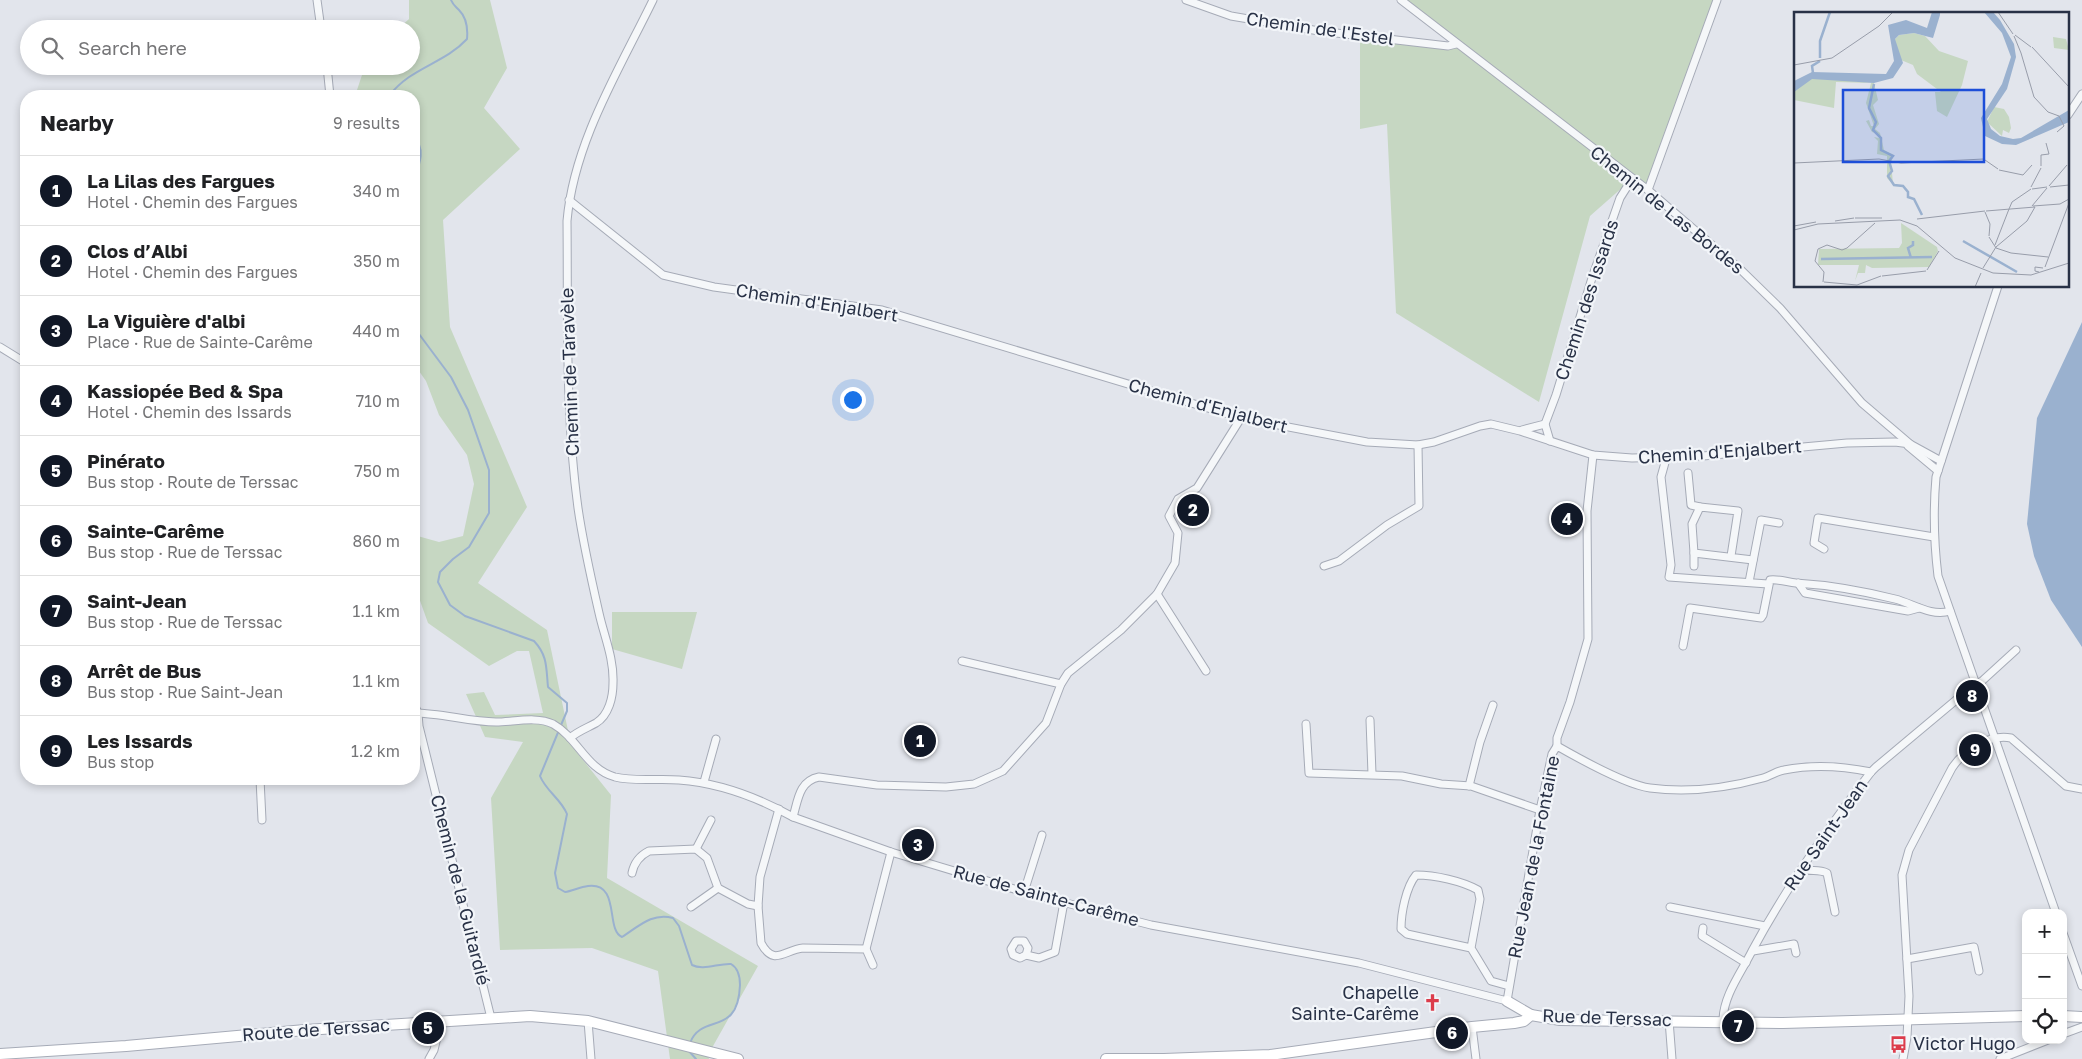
<!DOCTYPE html>
<html lang="en">
<head>
<meta charset="utf-8">
<style>
	:root { --surface:#fff; --page:#f6f6f6; --text:#202124; --muted:#757577; --line:#e0e0e0; --accent:#111827 }
	body { margin:0; font-family:"Golos Text",sans-serif; background:var(--page); color:var(--text) }
	.controls { position:absolute; right:15px; bottom:15px; display:grid; overflow:hidden; border-radius:10px; box-shadow:0 2px 8px #0003 }
	.controls button { width:45px; height:45px; display:grid; place-items:center; padding:0; border:0; border-bottom:1px solid var(--line); background:var(--surface); color:var(--text); font:25px sans-serif }
	.you { position:absolute; left:852px; top:399px; width:18px; height:18px; margin:-12px; border:4px solid #fff; border-radius:50%; background:#1a73e8; box-shadow:0 0 0 8px #1a73e833 }
	.badge { display:grid; place-items:center; width:32px; height:32px; border-radius:50%; background:var(--accent); color:#fff; font-size:16px; font-weight:700 }
	.pin { position:absolute; translate:-50% -50%; border:2px solid #fff; box-shadow:0 1px 5px #0006 }
	.list { margin:0; padding:0; list-style:none }
	h2 { display:flex; justify-content:space-between; align-items:center; height:65px; margin:0; padding:0 20px; font-size:21px }
	h2 small { font-size:16px; font-weight:400; color:var(--muted) }
	.list li { display:grid; grid-template-columns:32px 1fr auto; gap:15px; align-items:center; box-sizing:border-box; height:70px; padding:0 20px; border-top:1px solid var(--line) }
	.list b { display:block; font-size:19px; white-space:nowrap }
	.list p { margin:0; font-size:16px; white-space:nowrap; color:var(--muted) }
	.list em { font-size:16px; font-style:normal; color:var(--muted) }
	.icon { flex:none; width:28px; height:28px; fill:none; stroke:currentColor; stroke-width:2; stroke-linecap:round; stroke-linejoin:round }
	.map { position:relative; flex:none; width:2082px; height:1059px; overflow:hidden }
	.search { position:absolute; background:var(--surface); box-shadow:0 2px 8px #0003; left:20px; top:20px; width:400px; height:55px; display:flex; align-items:center; gap:12px; box-sizing:border-box; padding:0 18px; border-radius:28px; color:var(--muted); font-size:19px }
	.panel { position:absolute; background:var(--surface); box-shadow:0 2px 8px #0003; left:20px; top:90px; width:400px; height:695px; border-radius:20px }
	.map>svg:first-child { display:block }
	.green { fill:#c6d7c2 }
	.water { fill:#9ab1cf }
	.lines { fill:none; stroke-linecap:round; stroke-linejoin:round }
	.stream { stroke:#9ab1cf; stroke-width:2 }
	.street-casing { stroke:#a6abb7; stroke-width:9 }
	.secondary-casing { stroke:#a6abb7; stroke-width:12 }
	.street { stroke:#f5f7f9; stroke-width:7 }
	.secondary { stroke:#fff; stroke-width:10 }
	.labels { text-anchor:middle; stroke-width:4.5; stroke-linejoin:round; paint-order:stroke }
	.street-label { font-size:18px; fill:#283146; stroke:#f2f5f9 }
	.poi-label { font-size:18px; fill:#283146; stroke:#f2f5f9; text-anchor:end }
	.inset-river { fill:none; stroke:#9ab1cf; stroke-width:2.5 }
	.inset-road { fill:none; stroke:#989daa; stroke-width:1 }
	.view { fill:#1d4ed8; fill-opacity:0.15; stroke:#1d4ed8; stroke-width:2.5 }
	.inset-edge { fill:none; stroke:#283146; stroke-width:2.5 }
</style>
</head>
<body>
<div class="map">
<svg width="2082" height="1059" viewBox="0 0 2082 1059">
	<rect width="100%" height="100%" fill="#e2e5ec"/>
	<g class="green">
		<path d="M409,0H490L507,68L484,108L520,149L443,220L450,327L527,507L478,583L547,630L571,745L611,795L607,878L758,966L708,1055L709,1059H670L658,971L592,948L500,950L491,798L523,742L485,737L466,694L484,692L495,715L543,713L529,651H517L489,666L428,623L414,584V535L439,542L463,536L474,484L467,455L439,415L426,381L414,364V96H355L365,66H411V29H398L409,19Z"/>
		<path d="M1401,0H1717L1648,190L1632,179L1590,216L1539,402L1396,313L1387,124L1360,129V36L1455,44Z"/>
		<path d="M612,612H697L682,669L612,649Z"/>
	</g>
	<path class="water" d="M2082,322V647L2051,600L2034,556L2027,524L2037,418Z"/>
	<g class="lines">
		<g class="stream">
			<path d="M389,96C411,67 444,64 467,39C468,28 467,18 459,10C455,6 453,5 451,0"/>
			<path d="M414,140C427,147 418,168 414,180"/>
			<path d="M414,325L419,334L451,377L468,410L489,470V513L469,547L453,559L440,572L438,582L450,605L465,616L534,641C548,656 546,668 548,687L567,703V711L561,725"/>
			<path d="M559,730L540,776C546,791 561,799 567,814L555,873L558,888L565,892C572,891 580,887 588,886C621,882 605,930 622,937C638,927 652,912 673,918L679,926L692,965C703,971 719,963 731,964C738,968 740,977 740,985C738,1038 702,1012 690,1043"/>
			<path d="M688,1050L696,1059"/>
		</g>
		<defs>
			<g id="street">
				<path d="M317,0L321,29"/>
				<path d="M1186,0L1231,16L1319,31L1448,46L1456,44"/>
				<path d="M1401,0L1648,190L1740,269L1780,308L1862,403L1910,444"/>
				<path d="M327,66L330,96"/>
				<path d="M2068,115L2082,94"/>
				<path d="M1648,190L1717,0"/>
				<path d="M569,200L663,275L714,287L882,310L1241,418L1367,442L1418,445L1434,442L1480,426L1491,424L1520,431L1593,455L1632,458L1703,456L1847,443L1895,442L1910,444L1941,461"/>
				<path d="M1998,286L1936,477C1933,511 1934,543 1938,576L2056,913"/>
				<path d="M0,347L26,363"/>
				<path d="M1522,430L1545,424"/>
				<path d="M1550,441L1545,424L1556,395L1592,278L1620,198L1632,179"/>
				<path d="M1908,446L1938,471"/>
				<path d="M1666,459L1661,477L1671,565L1669,577L1768,584"/>
				<path d="M1688,473L1691,505L1700,507"/>
				<path d="M1824,549L1814,543L1818,518L1934,537"/>
				<path d="M1694,553V566"/>
				<path d="M1731,556L1738,511L1700,507L1692,524L1694,553L1753,560"/>
				<path d="M1324,566L1339,561L1387,525L1419,506L1418,445"/>
				<path d="M1749,582L1761,520L1779,523"/>
				<path d="M1798,583L1805,593L1908,611L1919,608"/>
				<path d="M1157,594L1206,671"/>
				<path d="M1683,646L1690,608L1761,618L1763,615L1770,580C1779,579 1787,582 1796,583C1829,585 1863,591 1895,599C1912,603 1931,617 1950,611"/>
				<path d="M962,661L1061,684"/>
				<path d="M414,704L418,713L419,726L491,1018"/>
				<path d="M414,713C442,713 469,722 496,722C513,722 537,716 553,724C578,738 586,769 615,777C635,782 658,778 679,780C720,783 757,797 793,817L891,852L1024,892L1151,925L1359,963L1507,1001L1540,810L1552,754L1557,746C1578,758 1627,785 1650,788C1687,793 1727,788 1763,778C1770,776 1777,771 1784,770C1814,764 1842,766 1871,772"/>
				<path d="M1370,720L1372,774"/>
				<path d="M1306,724L1309,773L1402,776L1441,784L1471,786L1540,810"/>
				<path d="M570,738C578,731 587,728 596,723C609,715 613,697 613,683C614,658 604,636 599,613C591,578 583,543 578,508C565,413 568,316 567,221C574,142 619,70 653,0"/>
				<path d="M1557,746V738L1570,702L1588,639L1587,511L1593,455"/>
				<path d="M260,779L262,820"/>
				<path d="M704,782L716,739"/>
				<path d="M1469,786L1480,742L1493,705"/>
				<path d="M779,809L760,877L758,906L761,943C774,967 784,950 803,948L866,949L873,965"/>
				<path d="M793,817C798,800 799,781 819,777L877,785L946,787L974,784L1003,771L1046,723L1061,684L1068,673L1121,630L1157,594L1175,563L1178,533L1169,516L1178,499L1197,488L1241,418"/>
				<path d="M696,849L711,820"/>
				<path d="M1802,869C1811,872 1818,869 1827,873L1835,912"/>
				<path d="M632,873C634,863 639,856 649,851L696,849L707,858L718,888L748,904L758,906"/>
				<path d="M1024,892L1042,835"/>
				<path d="M691,907L718,888"/>
				<path d="M1670,907L1765,926"/>
				<path d="M1703,928L1702,936L1746,963"/>
				<path d="M2063,933L2082,986"/>
				<path d="M1016,941H1024L1028,948L1026,955L1020,958L1013,955L1011,949Z"/>
				<path d="M1471,948L1407,934L1401,929C1401,913 1406,887 1416,875C1435,875 1462,881 1478,890L1480,899L1471,948L1491,981L1509,986"/>
				<path d="M866,949L891,852"/>
				<path d="M1753,951L1794,944L1796,953"/>
				<path d="M1026,955L1039,958L1055,952L1064,902"/>
				<path d="M1907,959L1974,947L1979,971"/>
				<path d="M1669,1020L1672,1059"/>
				<path d="M588,1021L591,1059"/>
				<path d="M1723,1021C1723,996 1741,973 1752,951C1786,888 1827,829 1871,772L1876,767L1968,690L1982,681L2016,650"/>
				<path d="M1472,1027L1476,1059"/>
				<path d="M2063,1034L2082,1027"/>
				<path d="M429,1059L434,1050L441,1021"/>
				<path d="M1903,1059L1907,1037L1909,996L1902,875L1909,850L1952,768C1964,750 1989,734 2011,738L2066,786L2082,789"/>
				<path d="M2000,1059L2048,1040"/>
			</g>
			<g id="secondary">
				<path d="M1507,1001L1531,1015"/>
				<path d="M2063,1016L2082,1017"/>
				<path d="M0,1054L126,1046L305,1030L530,1016L588,1021L738,1059"/>
				<path d="M1106,1059H1163"/>
				<path d="M1164,1059L1270,1055L1472,1027L1514,1023L1524,1021L1531,1015L1560,1020L1783,1023L2026,1016"/>
			</g>
		</defs>
		<use href="#street" class="street-casing"/>
		<use href="#secondary" class="secondary-casing"/>
		<use href="#street" class="street"/>
		<use href="#secondary" class="secondary"/>
	</g>
	<defs>
		<symbol id="church-bare" viewBox="-9 -9 18 18"><path d="M-1.2-6h2.4v3.5h3.3v2.4h-3.3V6h-2.4V-.1h-3.3v-2.4h3.3Z" fill="#dc3c4b" stroke="#f2f5f9" stroke-width="2.5" paint-order="stroke"/></symbol>
		<symbol id="bus-bare" viewBox="-9 -9 18 18"><path d="M-5-6H5V4H4V6H2V4H-2V6H-4V4H-5ZM-3.5-4V0h7V-4ZM-3.5 1.2v1.5H-2V1.2ZM2 1.2v1.5H3.5V1.2Z" fill="#dc3c4b" stroke="#f2f5f9" stroke-width="2.5" paint-order="stroke"/></symbol>
	</defs>
	<g fill-rule="evenodd">
		<use href="#church-bare" x="1420" y="990" width="25" height="25"/>
		<use href="#bus-bare" x="1886" y="1032" width="25" height="25"/>
	</g>
	<g class="labels">
		<g class="street-label">
			<text transform="translate(1320 29) rotate(8)" y="6">Chemin de l'Estel</text>
			<text transform="translate(1667 210) rotate(39)" y="6">Chemin de Las Bordes</text>
			<text transform="translate(1587 300) rotate(-72)" y="6">Chemin des Issards</text>
			<text transform="translate(817 303) rotate(9)" y="6">Chemin d'Enjalbert</text>
			<text transform="translate(570 372) rotate(-92)" y="6">Chemin de Taravèle</text>
			<text transform="translate(1208 406) rotate(15)" y="6">Chemin d'Enjalbert</text>
			<text transform="translate(1720 452) rotate(-4)" y="6">Chemin d'Enjalbert</text>
			<text transform="translate(1826 835) rotate(-55)" y="6">Rue Saint-Jean</text>
			<text transform="translate(1534 857) rotate(-79)" y="6">Rue Jean de la Fontaine</text>
			<text transform="translate(460 890) rotate(76)" y="6">Chemin de la Guitardié</text>
			<text transform="translate(1046 896) rotate(15)" y="6">Rue de Sainte-Carême</text>
			<text transform="translate(1607 1018) rotate(2)" y="6">Rue de Terssac</text>
			<text transform="translate(316 1030) rotate(-4)" y="6">Route de Terssac</text>
		</g>
		<g class="poi-label">
			<text x="1419" y="999">Chapelle<tspan x="1419" dy="21">Sainte-Carême</tspan></text>
			<text x="1913" y="1050" text-anchor="start">Victor Hugo</text>
		</g>
	</g>
	<g transform="translate(1794 12)">
		<rect width="275" height="275" fill="#e2e5ec"/>
		<path d="M120,21L131,24L145,39L174,49L168,73L153,105L143,99L141,80H147L123,62L119,53L107,48L100,28L105,23ZM259,25L272,27L275,38L260,36ZM15,67H39L80,71L84,88L79,93L85,112L81,117L86,121L90,138L100,143L97,150L99,172L93,166V144L83,142L84,129L80,125L85,126V122L78,120L72,109L75,108L77,114H80L72,91L77,71L42,70L40,96L0,88L1,78ZM200,95L210,97L215,105L217,116L215,121L209,118L208,124L193,110ZM107,211L143,235L144,239L135,255L78,256L72,253L71,261H64L61,269L65,253H24L25,237L105,236L108,231Z" fill="#c6d7c2"/>
		<path d="M138,0H146V3L139,26L120,21L105,23L101,27L109,51L99,66L80,71L18,67L0,80V69L18,60L92,62L100,49L94,13L112,8L133,16ZM190,0H199L206,8L220,32L222,45L213,77L193,107L197,117L206,124L219,127L227,126L275,98V110L222,133L208,132L191,124L187,106L208,72L217,45L208,21Z" fill="#9ab1cf"/>
		<path class="inset-river" d="M26,46V29L36,0M19,61L18,54L26,49M80,72L75,96L82,110L79,118L87,126V138L99,144L95,149L98,159L94,164L100,173L109,174L114,180V185L120,187L128,203M169,229L223,260M117,246L114,236L119,233V229M27,247L138,245"/>
		<path class="inset-road" d="M204,0L219,22M221,23L237,35M220,24L227,41M238,35L275,75M227,41L240,85L254,100L265,104L270,114L263,120M0,53L38,46L85,14L99,0M191,148L204,157M0,151L85,147L107,151L190,147M247,154V143L255,142L252,131M205,158L229,163L238,153M255,174L273,153M237,175L247,156M256,175L275,173M238,177L253,175M238,194L253,176M239,194L266,192L275,187M215,197L218,190L237,177M192,199L241,195M191,200L196,212L195,224M61,206H88M123,207L191,199M41,209L60,206M0,214L22,210M0,218L24,212L106,208L123,214L161,246L199,261L237,263L275,251M195,225L202,236L217,241L254,245M201,233L215,197M251,255L275,191M189,256L202,235L233,209L241,195M133,258L145,239M245,260L241,259V255L249,256M88,264L132,259M29,270L30,260L21,249L24,237L33,233L48,238L53,236L81,211M30,270L63,273L87,264M181,275L187,261"/>
		<path class="view" d="M49,78H190V150H49Z"/>
		<rect width="275" height="275" class="inset-edge"/>
	</g>
</svg>
<div class="controls">
<button>+</button>
<button>−</button>
<button><svg class="icon" aria-label="locate" viewBox="0 0 24 24"><circle cx="12" cy="12" r="6"/><path d="M12 2v4M12 18v4M2 12h4M18 12h4"/></svg></button>
</div>
<div class="you"></div>
<div class="pin badge" style="left:920px;top:741px">1</div>
<div class="pin badge" style="left:1193px;top:510px">2</div>
<div class="pin badge" style="left:918px;top:845px">3</div>
<div class="pin badge" style="left:1567px;top:519px">4</div>
<div class="pin badge" style="left:428px;top:1028px">5</div>
<div class="pin badge" style="left:1452px;top:1033px">6</div>
<div class="pin badge" style="left:1738px;top:1026px">7</div>
<div class="pin badge" style="left:1972px;top:696px">8</div>
<div class="pin badge" style="left:1975px;top:750px">9</div>
<div class="search"><svg class="icon" aria-label="search" viewBox="0 0 24 24"><circle cx="10" cy="10" r="6"/><path d="M15 15l6 6"/></svg>Search here</div>
<section class="panel">
<h2>Nearby<small>9 results</small></h2>
<ul class="list">
<li><span class="badge">1</span><div><b>La Lilas des Fargues</b><p>Hotel · Chemin des Fargues</p></div><em>340 m</em></li>
<li><span class="badge">2</span><div><b>Clos d’Albi</b><p>Hotel · Chemin des Fargues</p></div><em>350 m</em></li>
<li><span class="badge">3</span><div><b>La Viguière d'albi</b><p>Place · Rue de Sainte-Carême</p></div><em>440 m</em></li>
<li><span class="badge">4</span><div><b>Kassiopée Bed &amp; Spa</b><p>Hotel · Chemin des Issards</p></div><em>710 m</em></li>
<li><span class="badge">5</span><div><b>Pinérato</b><p>Bus stop · Route de Terssac</p></div><em>750 m</em></li>
<li><span class="badge">6</span><div><b>Sainte-Carême</b><p>Bus stop · Rue de Terssac</p></div><em>860 m</em></li>
<li><span class="badge">7</span><div><b>Saint-Jean</b><p>Bus stop · Rue de Terssac</p></div><em>1.1 km</em></li>
<li><span class="badge">8</span><div><b>Arrêt de Bus</b><p>Bus stop · Rue Saint-Jean</p></div><em>1.1 km</em></li>
<li><span class="badge">9</span><div><b>Les Issards</b><p>Bus stop</p></div><em>1.2 km</em></li>
</ul>
</section>
</div>
</body>
</html>
